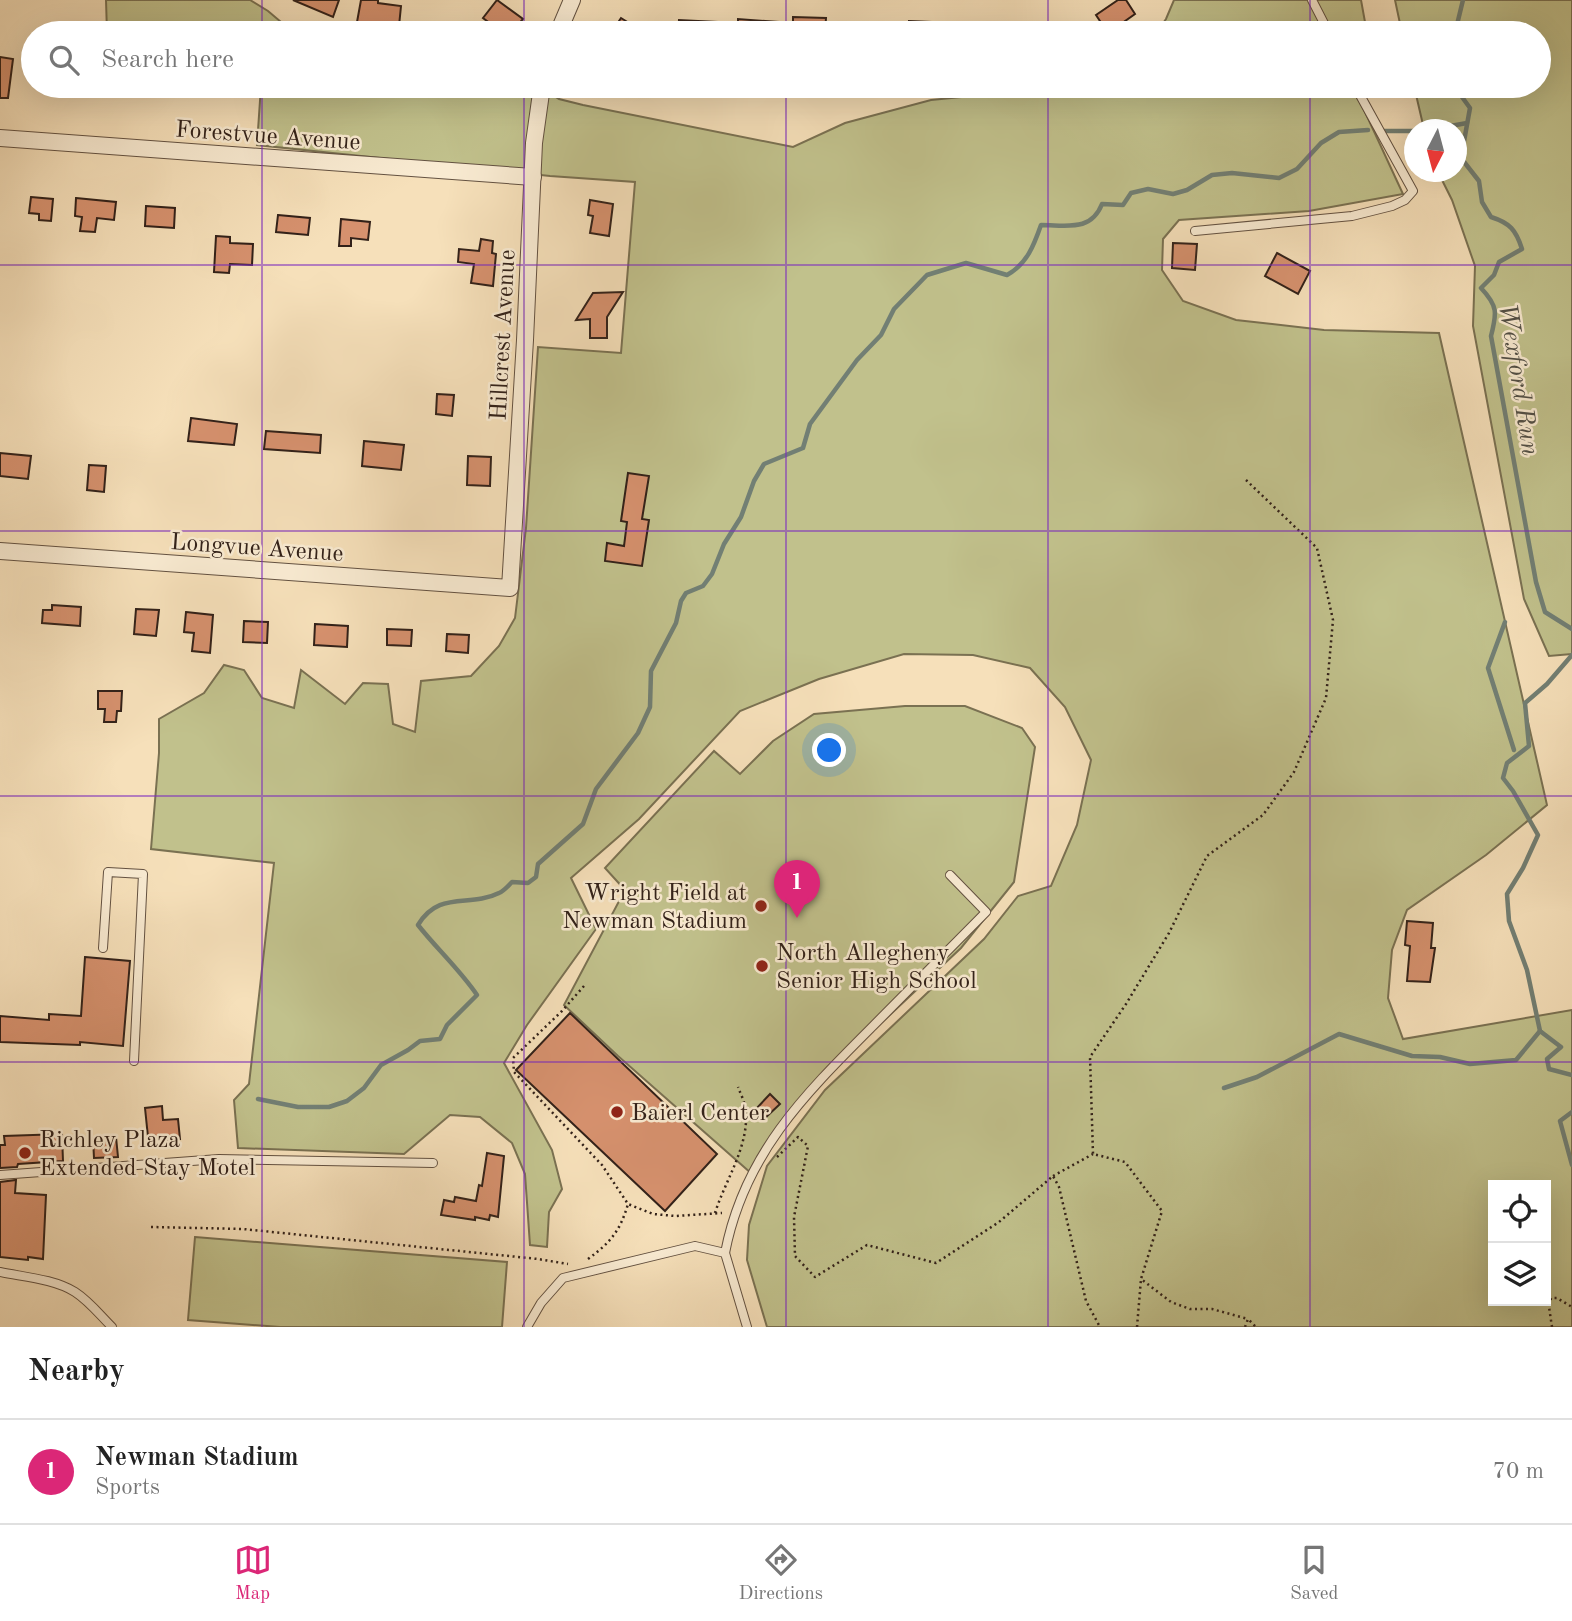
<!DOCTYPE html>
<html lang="en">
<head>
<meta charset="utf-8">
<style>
	:root { --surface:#fff; --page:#f2f2f2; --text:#222; --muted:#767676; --line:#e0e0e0; --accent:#db2777 }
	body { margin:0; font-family:"Old Standard TT",serif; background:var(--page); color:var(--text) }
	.controls { position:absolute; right:21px; bottom:21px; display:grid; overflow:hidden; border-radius:0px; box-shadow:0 7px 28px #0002 }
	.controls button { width:63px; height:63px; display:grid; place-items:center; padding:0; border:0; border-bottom:2px solid var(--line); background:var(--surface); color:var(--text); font:35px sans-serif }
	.compass { position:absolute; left:1404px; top:119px; width:63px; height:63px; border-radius:50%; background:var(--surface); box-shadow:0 7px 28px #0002; rotate:186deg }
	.you { position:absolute; left:830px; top:751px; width:24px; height:24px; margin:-18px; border:5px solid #fff; border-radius:50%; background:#1a73e8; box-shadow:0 0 0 10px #1a73e833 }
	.badge { display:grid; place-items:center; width:46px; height:46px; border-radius:50%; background:var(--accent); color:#fff; font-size:23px; font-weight:700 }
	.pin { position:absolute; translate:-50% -58px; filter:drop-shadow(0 2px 4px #0008) }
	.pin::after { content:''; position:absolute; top:37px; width:24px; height:21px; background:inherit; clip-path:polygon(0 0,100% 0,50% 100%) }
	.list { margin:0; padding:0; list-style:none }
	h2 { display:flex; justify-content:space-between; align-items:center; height:91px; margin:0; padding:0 28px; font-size:30px }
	h2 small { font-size:23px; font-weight:400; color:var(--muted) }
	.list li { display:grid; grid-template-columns:46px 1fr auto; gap:21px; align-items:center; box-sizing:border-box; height:105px; padding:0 28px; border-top:2px solid var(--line) }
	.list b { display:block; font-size:26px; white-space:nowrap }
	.list p { margin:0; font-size:23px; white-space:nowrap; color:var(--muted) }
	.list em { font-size:23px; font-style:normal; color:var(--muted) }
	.icon { flex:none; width:38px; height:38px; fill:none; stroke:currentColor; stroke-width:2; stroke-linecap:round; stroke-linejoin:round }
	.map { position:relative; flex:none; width:1572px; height:1327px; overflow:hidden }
	.search { position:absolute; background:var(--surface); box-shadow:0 7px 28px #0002; left:21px; right:21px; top:21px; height:77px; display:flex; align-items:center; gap:18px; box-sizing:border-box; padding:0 24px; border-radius:38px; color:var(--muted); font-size:26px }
	.sheet { height:196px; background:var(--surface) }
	nav { display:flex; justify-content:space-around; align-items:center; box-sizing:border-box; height:98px; border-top:2px solid var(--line); background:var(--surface); font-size:19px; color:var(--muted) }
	nav a { display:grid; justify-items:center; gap:4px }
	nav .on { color:var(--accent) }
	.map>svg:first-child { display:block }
	.green { fill:#c1c18c; stroke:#7a7152; stroke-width:2; fill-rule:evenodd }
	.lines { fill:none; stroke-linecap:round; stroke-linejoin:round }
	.stream { stroke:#727f74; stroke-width:4.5 }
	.building { fill:#d6916e; stroke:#322119; stroke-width:2 }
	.lane-casing { stroke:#635141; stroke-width:10 }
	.street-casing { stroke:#635141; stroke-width:18 }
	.path { stroke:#322119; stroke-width:2.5; stroke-dasharray:2 3.5; stroke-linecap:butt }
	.lane { stroke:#f9ebd2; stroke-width:8 }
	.street { stroke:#f9ebd2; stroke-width:16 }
	.grid { fill:none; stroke:#7b2cbf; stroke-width:2; stroke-opacity:0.55 }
	.poi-dot { fill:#8f2418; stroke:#f9ebd2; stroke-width:2.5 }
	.labels { text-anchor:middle; stroke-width:5; stroke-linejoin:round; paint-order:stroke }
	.street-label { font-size:24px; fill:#322119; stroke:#f9ebd2 }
	.poi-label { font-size:24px; fill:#322119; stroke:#f9ebd2; text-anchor:start }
	.water-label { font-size:26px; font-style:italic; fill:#525047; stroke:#f9ebd2 }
</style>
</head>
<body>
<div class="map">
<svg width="1572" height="1327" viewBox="0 0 1572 1327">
	<rect width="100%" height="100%" fill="#f6e0ba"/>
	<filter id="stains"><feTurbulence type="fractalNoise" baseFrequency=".00286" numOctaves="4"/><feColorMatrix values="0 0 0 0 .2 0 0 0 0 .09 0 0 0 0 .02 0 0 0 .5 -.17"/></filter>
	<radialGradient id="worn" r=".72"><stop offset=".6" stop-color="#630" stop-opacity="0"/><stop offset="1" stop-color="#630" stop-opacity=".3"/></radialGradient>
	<g class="green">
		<path d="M106,0H250L268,11L294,33H107Z"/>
		<path d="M1174,0H1361L1367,33H1156L1166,19Z"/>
		<path d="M1395,0H1572V654L1549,656L1524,599L1473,326L1475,266L1452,200L1438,172H1456V130L1424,129L1414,86H1539V33H1402Z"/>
		<path d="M261,86H539L559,99L583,105L793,147L845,123L931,100L992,94L1039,86H1353L1403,194L1309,211L1179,220L1163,239L1162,270L1183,301L1236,320L1324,330L1439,333L1547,805L1486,855L1407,910L1392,950L1388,998L1403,1039L1572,1010V1327H767L747,1260L749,1225L767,1166L825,1090L984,939L1018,896L1051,886L1077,825L1091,760L1065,707L1030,668L973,655L904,654L819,679L740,711L639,819L571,878L596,929L527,1025L504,1063L552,1150L562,1189L549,1212L547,1247L530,1245L525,1174L512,1143L480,1117L450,1115L404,1154L238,1148L234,1100L249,1084L274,863L151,849L159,753V719L204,693L224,665L244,670L262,698L294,708L301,670L345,704L363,683L388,684L393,724L415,732L421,681L471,676L499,646L515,618L526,528L538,347L621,353L635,182L550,176L257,145ZM1493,1185H1546V1301H1493Z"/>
		<path d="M905,706H965L1022,728L1035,747L1014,882L961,948L808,1092L752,1174L618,1056L564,1005L625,890L605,868L714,751L740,774L773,741L814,714Z"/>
		<path d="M195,1237L507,1262L502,1327H280L188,1320Z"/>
	</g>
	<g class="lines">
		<g class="stream">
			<path d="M1455,33L1463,0"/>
			<path d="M1454,86L1470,108L1461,158L1479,181L1482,202L1491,217C1510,223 1516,230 1522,249L1499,262L1494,275L1481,288C1498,306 1497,313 1491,336L1536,582L1545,612L1572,629"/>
			<path d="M1428,130L1467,123"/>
			<path d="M1382,131H1414"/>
			<path d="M1505,622L1488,668L1514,750"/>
			<path d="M1572,655L1547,684L1525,703L1529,746L1507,763L1503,778L1513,791L1538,835L1523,868L1507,894L1509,921L1527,970L1540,1031L1561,1047L1547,1059L1549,1069L1572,1075"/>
			<path d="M1224,1088L1257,1077L1339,1034L1412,1056L1440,1057L1470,1064L1516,1060L1540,1031"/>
			<path d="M258,1099L298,1107H329L347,1101L364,1088L381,1065L408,1050L420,1041L440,1039L447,1025L477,995C460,970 437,949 418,925C439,890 469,908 499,893C504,891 508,886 512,882L528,883L536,877L538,864L583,824L596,789L638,733L650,707L651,671L676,623L681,601L686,593L703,586L712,574L724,544L741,517L754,481L764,464L803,448L810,424L857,360L881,335L894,309L927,275L966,263L1007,275C1027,264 1034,245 1041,225C1067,225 1091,232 1102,204L1123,205L1131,193L1148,189L1173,194L1187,190L1212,175L1232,173L1279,178L1297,169L1321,143L1339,132L1368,130"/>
			<path d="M1572,1112L1560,1121L1572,1165"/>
		</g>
	</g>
	<g class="building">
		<path d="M293,0H339L333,17Z"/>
		<path d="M361,0H378V3L401,6L399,26L357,22Z"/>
		<path d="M497,0L523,19L511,33H503L483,18Z"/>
		<path d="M1118,0H1126L1135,14L1108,33L1096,15Z"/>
		<path d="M793,17L826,18L825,33H678L679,20L738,23V19L793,23Z"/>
		<path d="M621,18L645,33H611Z"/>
		<path d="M909,21L954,23V33H909Z"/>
		<path d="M0,57L13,59L8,98H0Z"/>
		<path d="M31,197L53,199L51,221L39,220V214L29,213Z"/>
		<path d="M76,198L116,202L114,220L97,218L95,232L80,231L82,217L75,216Z"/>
		<path d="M590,200L613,204L609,236L590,233L593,216L588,215Z"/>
		<path d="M146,206L175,208L174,228L145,226Z"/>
		<path d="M278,215L310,218L308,235L276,232Z"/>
		<path d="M341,219L370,222L368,240L351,238V246H339Z"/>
		<path d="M216,236L230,237V243L253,244L252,265L230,264L229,273L214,272Z"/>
		<path d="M481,239L493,241L492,253L496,254L493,286L471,283L474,264L458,262L459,249L479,251Z"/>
		<path d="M1173,243L1197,244L1195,270L1172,268Z"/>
		<path d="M1277,253L1310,271L1298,294L1265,276Z"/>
		<path d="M623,292L607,317V338H590V319L576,320L593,293Z"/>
		<path d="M437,394L454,395L452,416L436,414Z"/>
		<path d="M191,418L237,424L234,445L188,441Z"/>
		<path d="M266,431L321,435L320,453L264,449Z"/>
		<path d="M364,441L404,445L401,470L362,466Z"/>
		<path d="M0,453L31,456L28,479L0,476Z"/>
		<path d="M468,456L491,457L490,486L467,485Z"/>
		<path d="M89,465L106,466L104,492L87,490Z"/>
		<path d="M628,473L649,476L642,519L649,520L642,566L605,561L607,543L624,546L627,522L621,521Z"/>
		<path d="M52,605L81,607L80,626L42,623L43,610H52Z"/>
		<path d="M136,609L159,610L156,636L134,634Z"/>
		<path d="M186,612L213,615L210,653L192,651L194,633L184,632Z"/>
		<path d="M244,621L268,622L267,643L243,642Z"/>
		<path d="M315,624L348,626L347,647L314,645Z"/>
		<path d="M387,629L412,630L411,646L387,645Z"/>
		<path d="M447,634L469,635L468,653L446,651Z"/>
		<path d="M98,691H122L121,711H117L116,722H104L105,709H98Z"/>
		<path d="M1407,921L1433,923L1431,948H1435L1430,982L1407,981L1410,946L1405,945Z"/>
		<path d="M85,957L130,961L123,1046L80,1042V1045L0,1042V1016L49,1020V1014L81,1016Z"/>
		<path d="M570,1013L717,1154L665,1211L516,1070Z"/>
		<path d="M770,1094L780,1104L765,1118L756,1109Z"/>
		<path d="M162,1106L163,1120L178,1119L180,1139L160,1141V1139H155V1136L148,1137L145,1108Z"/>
		<path d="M62,1134L63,1161L18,1164L17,1167L0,1168V1145H5L4,1136Z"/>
		<path d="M116,1137L118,1157L94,1158L93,1138Z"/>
		<path d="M487,1153L504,1156L498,1217L490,1215L489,1220L475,1217V1220L441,1215L444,1200L454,1202L455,1197L476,1201L479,1185L482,1186Z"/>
		<path d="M16,1180L15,1193L46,1195L43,1259L28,1257V1260L0,1257V1182Z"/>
	</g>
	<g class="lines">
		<defs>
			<g id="lane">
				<path d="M1312,0L1329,33"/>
				<path d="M1195,231L1352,216L1392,206L1405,200L1413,191L1355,86"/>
				<path d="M103,948L108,872L143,874L134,1061"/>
				<path d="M0,1175L219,1159L433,1163"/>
				<path d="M725,1253C744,1154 805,1094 873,1026C911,988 948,950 986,912L950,875"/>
				<path d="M0,1272C24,1277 54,1279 75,1292C89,1301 100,1315 112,1327"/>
				<path d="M527,1327L541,1303L563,1278L695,1246L725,1253L747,1327"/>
			</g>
			<g id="street">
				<path d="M558,33L572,0"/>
				<path d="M0,138L533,177"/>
				<path d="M0,551L510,588L525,340L534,143L542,86"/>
			</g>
		</defs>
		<use href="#lane" class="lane-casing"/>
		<use href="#street" class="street-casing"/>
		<g class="path">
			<path d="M1246,480L1317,548L1333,620L1326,698L1294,772L1263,815L1207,856L1169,933L1126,1004L1090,1057L1093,1154L1125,1162L1162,1211L1141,1279L1171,1302L1190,1309H1212L1248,1319"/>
			<path d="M584,986L562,1011L513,1058L514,1072L602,1165L628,1204L653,1214L675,1216L722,1213"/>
			<path d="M777,1157L798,1137L808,1146L794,1217L795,1256L815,1277L867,1245L936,1263L999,1222L1053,1176L1059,1187L1086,1301L1100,1327"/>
			<path d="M1053,1176L1093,1154"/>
			<path d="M715,1213C725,1181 748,1148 746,1113C746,1104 741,1095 738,1087"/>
			<path d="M151,1227L243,1229L538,1259L568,1264"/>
			<path d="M588,1259C611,1242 620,1231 628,1204"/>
			<path d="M1137,1327L1141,1279"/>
			<path d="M1245,1327L1248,1319L1256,1327"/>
			<path d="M1552,1327L1549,1307L1551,1298H1557L1572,1307"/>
		</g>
		<use href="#lane" class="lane"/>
		<use href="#street" class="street"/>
	</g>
	<path class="grid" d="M262,0V33M524,0V33M786,0V33M1048,0V33M1310,0V33M262,86V1327M524,86V1327M786,86V1327M1048,86V1327M1310,86V1327M0,265H1572M0,531H1572M0,796H1572M0,1062H1572"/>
	<g class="poi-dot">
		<circle cx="761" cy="906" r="7"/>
		<circle cx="762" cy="966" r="7"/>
		<circle cx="617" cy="1112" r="7"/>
		<circle cx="25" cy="1153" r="7"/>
	</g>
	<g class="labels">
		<g class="street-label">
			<text transform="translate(268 135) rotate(4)" y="8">Forestvue Avenue</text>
			<text transform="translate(502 335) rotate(-87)" y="8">Hillcrest Avenue</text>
			<text transform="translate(257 547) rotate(4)" y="8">Longvue Avenue</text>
		</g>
		<g class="poi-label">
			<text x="747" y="900" text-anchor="end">Wright Field at<tspan x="747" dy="28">Newman Stadium</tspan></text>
			<text x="776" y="960">North Allegheny<tspan x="776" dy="28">Senior High School</tspan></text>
			<text x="631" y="1120">Baierl Center</text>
			<text x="39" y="1147">Richley Plaza<tspan x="39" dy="28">Extended Stay Motel</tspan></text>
		</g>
		<g class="water-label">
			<text transform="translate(1520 379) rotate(81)" y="9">Wexford Run</text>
		</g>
	</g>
	<rect width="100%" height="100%" filter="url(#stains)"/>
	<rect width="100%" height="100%" fill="url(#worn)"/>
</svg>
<div class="controls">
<button><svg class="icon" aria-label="locate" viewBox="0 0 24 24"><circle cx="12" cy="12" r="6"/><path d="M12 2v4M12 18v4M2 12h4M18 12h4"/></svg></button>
<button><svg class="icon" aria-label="layers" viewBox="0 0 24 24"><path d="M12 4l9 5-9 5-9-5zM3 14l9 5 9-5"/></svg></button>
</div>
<svg class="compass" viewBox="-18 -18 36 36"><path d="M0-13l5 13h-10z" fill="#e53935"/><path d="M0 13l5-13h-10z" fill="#767676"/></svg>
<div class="you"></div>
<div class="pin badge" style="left:797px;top:918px">1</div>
<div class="search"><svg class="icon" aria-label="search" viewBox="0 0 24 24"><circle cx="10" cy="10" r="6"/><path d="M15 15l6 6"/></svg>Search here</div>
</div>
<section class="sheet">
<h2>Nearby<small></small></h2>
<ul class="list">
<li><span class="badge">1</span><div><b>Newman Stadium</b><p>Sports</p></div><em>70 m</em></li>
</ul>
</section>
<nav>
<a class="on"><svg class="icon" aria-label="map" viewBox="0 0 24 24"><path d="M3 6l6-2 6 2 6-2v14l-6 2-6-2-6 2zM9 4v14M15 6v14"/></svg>Map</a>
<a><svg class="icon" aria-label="directions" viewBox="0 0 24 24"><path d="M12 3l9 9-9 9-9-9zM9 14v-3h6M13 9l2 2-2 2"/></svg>Directions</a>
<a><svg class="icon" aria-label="saved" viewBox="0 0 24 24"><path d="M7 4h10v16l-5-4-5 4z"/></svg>Saved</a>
</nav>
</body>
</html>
